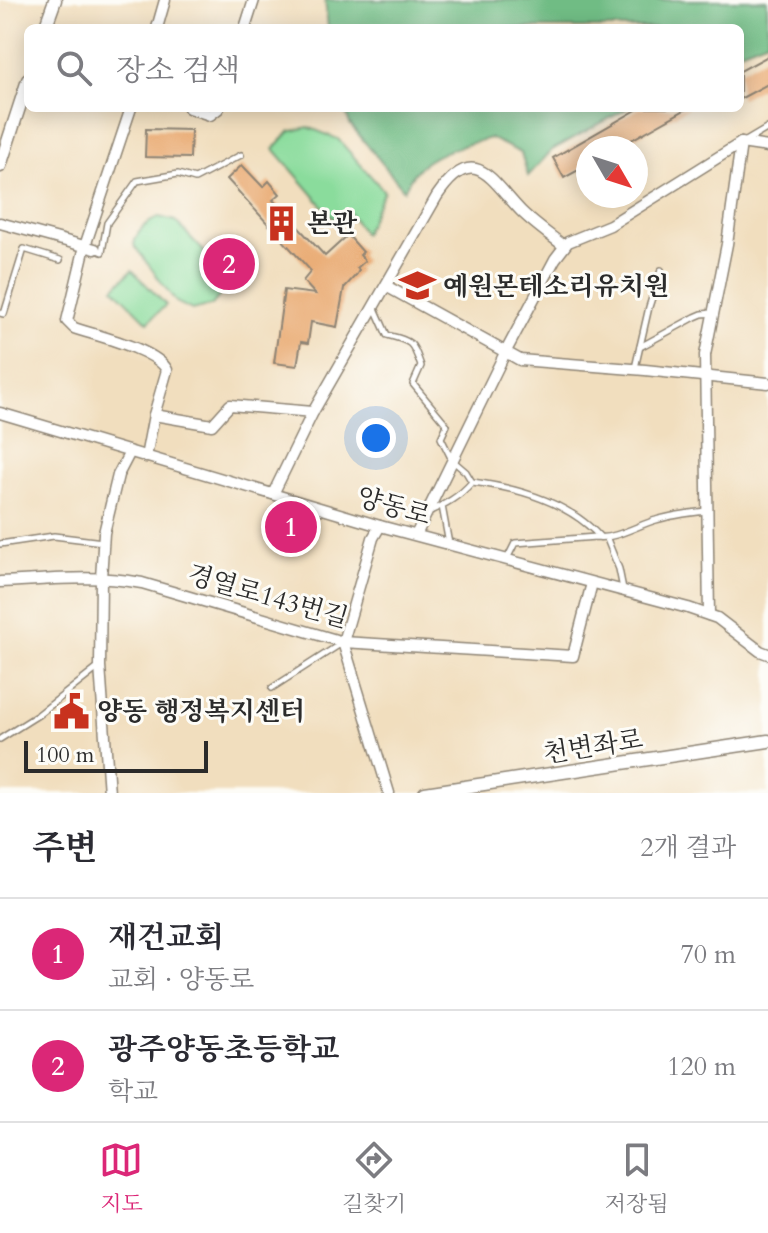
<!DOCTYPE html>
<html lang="ko">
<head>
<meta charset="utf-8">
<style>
	:root { --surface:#fff; --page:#f2f2f3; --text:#2b2b33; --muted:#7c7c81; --line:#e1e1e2; --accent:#db2777 }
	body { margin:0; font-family:Cardo,"Noto Serif KR",serif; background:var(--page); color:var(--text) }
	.compass { position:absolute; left:576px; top:136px; width:72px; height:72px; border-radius:50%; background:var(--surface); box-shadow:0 4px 20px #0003; rotate:129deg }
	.scale { position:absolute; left:24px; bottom:20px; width:184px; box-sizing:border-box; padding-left:8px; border:4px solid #2b2b2b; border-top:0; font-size:22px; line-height:28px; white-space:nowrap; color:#2b2b2b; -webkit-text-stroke:6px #fdfcf7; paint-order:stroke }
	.you { position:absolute; left:376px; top:438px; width:28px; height:28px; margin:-20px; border:6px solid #fff; border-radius:50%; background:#1a73e8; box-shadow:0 0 0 12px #1a73e833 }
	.badge { display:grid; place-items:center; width:52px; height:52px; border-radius:50%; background:var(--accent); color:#fff; font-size:26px; font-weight:700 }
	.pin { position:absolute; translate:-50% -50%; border:4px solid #fff; box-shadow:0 2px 8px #0006 }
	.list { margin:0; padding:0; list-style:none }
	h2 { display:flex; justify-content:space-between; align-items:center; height:104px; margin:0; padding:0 32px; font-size:34px }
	h2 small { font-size:26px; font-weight:400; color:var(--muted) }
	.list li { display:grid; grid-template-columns:52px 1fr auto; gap:24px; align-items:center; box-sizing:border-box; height:112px; padding:0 32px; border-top:2px solid var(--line) }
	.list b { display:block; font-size:30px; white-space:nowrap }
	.list p { margin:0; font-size:26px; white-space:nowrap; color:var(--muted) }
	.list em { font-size:26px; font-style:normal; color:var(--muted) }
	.icon { flex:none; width:44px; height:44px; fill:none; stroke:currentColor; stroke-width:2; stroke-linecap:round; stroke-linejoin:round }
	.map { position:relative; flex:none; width:768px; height:793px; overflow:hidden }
	.search { position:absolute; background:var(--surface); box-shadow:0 4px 20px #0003; left:24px; right:24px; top:24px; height:88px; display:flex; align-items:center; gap:20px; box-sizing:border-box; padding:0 28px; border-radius:12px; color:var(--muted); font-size:30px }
	.sheet { height:328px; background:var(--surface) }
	nav { display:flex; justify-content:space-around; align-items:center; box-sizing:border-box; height:112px; border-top:2px solid var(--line); background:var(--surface); font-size:22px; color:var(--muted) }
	nav a { display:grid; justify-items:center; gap:4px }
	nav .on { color:var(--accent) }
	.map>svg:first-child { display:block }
	.green { fill:#8adc9c; stroke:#5a8464; stroke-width:2 }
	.forest { fill:#6fbc84; stroke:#4d7458; stroke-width:2 }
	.building { fill:#eaae78 }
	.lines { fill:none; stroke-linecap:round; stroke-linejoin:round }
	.service-casing { stroke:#8e8474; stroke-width:8 }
	.minor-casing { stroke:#8e8474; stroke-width:13 }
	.tertiary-casing { stroke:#8e8474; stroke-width:15 }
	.service { stroke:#fff; stroke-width:5 }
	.minor { stroke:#fff; stroke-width:10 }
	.tertiary { stroke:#fff; stroke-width:12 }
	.labels { text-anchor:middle; stroke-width:6; stroke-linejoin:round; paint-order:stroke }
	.poi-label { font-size:26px; font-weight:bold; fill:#2b2b2b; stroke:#fdfcf7; text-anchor:start }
	.street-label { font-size:26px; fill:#2b2b2b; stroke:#fdfcf7 }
</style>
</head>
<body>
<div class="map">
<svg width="768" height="793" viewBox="0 0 768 793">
	<rect width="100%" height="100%" fill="#fdfcf7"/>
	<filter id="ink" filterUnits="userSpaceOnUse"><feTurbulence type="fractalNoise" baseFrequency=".0125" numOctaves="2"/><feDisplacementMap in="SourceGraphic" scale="16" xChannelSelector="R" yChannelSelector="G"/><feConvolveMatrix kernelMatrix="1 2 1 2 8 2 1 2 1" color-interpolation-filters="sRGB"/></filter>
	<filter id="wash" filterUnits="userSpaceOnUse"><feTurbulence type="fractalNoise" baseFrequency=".006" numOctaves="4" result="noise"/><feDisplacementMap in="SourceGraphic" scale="32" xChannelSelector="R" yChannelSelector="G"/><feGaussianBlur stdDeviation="1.8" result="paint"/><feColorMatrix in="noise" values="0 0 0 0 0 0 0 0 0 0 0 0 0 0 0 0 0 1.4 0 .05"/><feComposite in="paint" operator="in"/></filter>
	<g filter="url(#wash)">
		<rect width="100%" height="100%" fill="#f1debe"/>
		<g class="green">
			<path d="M308,127L338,139L384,191L364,234L350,214L334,219L274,149L289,132Z"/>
			<path d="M159,217L175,221L217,265L225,281L221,294L212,305L192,310L176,302L134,245C136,231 146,223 159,217Z"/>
			<path d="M132,270L166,305L148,322L114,288Z"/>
		</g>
		<g class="forest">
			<path d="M325,0H767L768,40L740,51V28H328Z"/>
			<path d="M344,108H628L552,150L528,176L521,153L490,138C465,145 431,152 414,173C410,178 407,185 404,190L350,124Z"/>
		</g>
		<g id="blocks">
			<g class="building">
				<path d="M768,56V84L740,99V71Z"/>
				<path d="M640,108H688L617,148H588V165L564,178L553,158Z"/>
				<path d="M146,129L191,130L190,158L145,157Z"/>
				<path d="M242,165L263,187L269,181L280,194L273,200L325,256L348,235L363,252L360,255L365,261L357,268L359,270L357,274L344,288L337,327L311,322L308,343L301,342L297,366L274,363L284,290L315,294L303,281L311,271L227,179Z"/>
			</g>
		</g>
	</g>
	<g filter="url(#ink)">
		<use href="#blocks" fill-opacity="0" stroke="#8e8474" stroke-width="2"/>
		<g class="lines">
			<defs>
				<g id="service">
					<path d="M746,141L768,128"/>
					<path d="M95,249L102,252L107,223L137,181L178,174L195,179L241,155"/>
					<path d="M374,306L387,335C413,342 412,341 421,366L413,384L447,425L441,438L452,460L466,472L472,482C459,497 446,504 428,512"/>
					<path d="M0,313L4,314L24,249L60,260"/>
					<path d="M640,347L695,317L702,314L713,313"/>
					<path d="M635,368L649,307L661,270"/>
					<path d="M472,482C518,488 569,502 600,537"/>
					<path d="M442,506L449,544"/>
					<path d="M607,539L619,569L623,589"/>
					<path d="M0,544L54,536L103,542"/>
					<path d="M507,559L515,543L596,537C614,540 638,525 656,520C672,515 689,513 706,511"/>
					<path d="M272,688L342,643"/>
					<path d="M0,739L38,715L99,667"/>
				</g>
				<g id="minor">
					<path d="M157,28L165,0"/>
					<path d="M245,28L254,0"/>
					<path d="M131,108L85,246L67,321L74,328C97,336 156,349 167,370L154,415L146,457"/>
					<path d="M189,108L210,115L219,108"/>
					<path d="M0,223L95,249"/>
					<path d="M386,286L520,360L645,370L768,383"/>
					<path d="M0,413L380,526L688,608L717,618L760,651L768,654"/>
					<path d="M154,415L212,425L230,405L313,412"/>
					<path d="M273,494L313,412L437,196C474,141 491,180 521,211C534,224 550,235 564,246"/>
					<path d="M380,526L373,538L343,642L389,793"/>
					<path d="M416,535L505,353L555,259L568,242L610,225L741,143L768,147"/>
					<path d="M0,582C47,580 95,574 142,583L343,642L573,656L592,583"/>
					<path d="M709,615L705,355L727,244L741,143"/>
					<path d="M109,793L100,666L101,578L104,533L118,475L130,452"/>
				</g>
				<g id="tertiary">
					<path d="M45,28L55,0"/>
					<path d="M0,166L28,80"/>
					<path d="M425,793L768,741"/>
				</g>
			</defs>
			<use href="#service" class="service-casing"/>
			<use href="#minor" class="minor-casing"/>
			<use href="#tertiary" class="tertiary-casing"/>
			<use href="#service" class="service"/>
			<use href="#minor" class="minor"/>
			<use href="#tertiary" class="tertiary"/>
		</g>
	</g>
	<defs>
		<symbol id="building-bare" viewBox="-9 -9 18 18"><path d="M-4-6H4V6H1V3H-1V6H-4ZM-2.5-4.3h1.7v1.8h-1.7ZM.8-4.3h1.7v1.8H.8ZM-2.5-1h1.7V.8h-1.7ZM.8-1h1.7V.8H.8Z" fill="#c8321e" stroke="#fdfcf7" stroke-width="2.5" paint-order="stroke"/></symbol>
		<symbol id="school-bare" viewBox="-9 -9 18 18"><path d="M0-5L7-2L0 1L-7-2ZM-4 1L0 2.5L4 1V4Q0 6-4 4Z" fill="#c8321e" stroke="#fdfcf7" stroke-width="2.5" paint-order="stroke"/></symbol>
		<symbol id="civic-bare" viewBox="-9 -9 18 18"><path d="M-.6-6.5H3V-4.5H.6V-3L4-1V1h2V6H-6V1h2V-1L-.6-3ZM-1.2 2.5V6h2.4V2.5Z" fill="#c8321e" stroke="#fdfcf7" stroke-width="2.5" paint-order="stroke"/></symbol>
	</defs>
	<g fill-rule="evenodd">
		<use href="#building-bare" x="256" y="198" width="51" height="51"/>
		<use href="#school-bare" x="392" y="260" width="51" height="51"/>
		<use href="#civic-bare" x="46" y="686" width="51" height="51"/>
	</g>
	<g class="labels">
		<g class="poi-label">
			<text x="307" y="232">본관</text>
			<text x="443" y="295">예원몬테소리유치원</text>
			<text x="97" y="720">양동 행정복지센터</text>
		</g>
		<g class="street-label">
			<text transform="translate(394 506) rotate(16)" y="9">양동로</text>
			<text transform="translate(268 596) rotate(16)" y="9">경열로143번길</text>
			<text transform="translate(593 746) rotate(-9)" y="9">천변좌로</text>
		</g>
	</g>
</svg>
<svg class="compass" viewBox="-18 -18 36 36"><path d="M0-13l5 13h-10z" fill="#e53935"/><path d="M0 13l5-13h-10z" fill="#7c7c81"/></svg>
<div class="scale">100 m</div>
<div class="you"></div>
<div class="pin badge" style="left:291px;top:527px">1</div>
<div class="pin badge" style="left:229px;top:264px">2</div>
<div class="search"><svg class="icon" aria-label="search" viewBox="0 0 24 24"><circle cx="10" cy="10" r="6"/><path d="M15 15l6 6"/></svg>장소 검색</div>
</div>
<section class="sheet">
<h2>주변<small>2개 결과</small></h2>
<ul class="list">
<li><span class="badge">1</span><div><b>재건교회</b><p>교회 · 양동로</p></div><em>70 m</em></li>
<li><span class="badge">2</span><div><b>광주양동초등학교</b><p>학교</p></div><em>120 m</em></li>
</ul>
</section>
<nav>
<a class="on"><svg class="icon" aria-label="map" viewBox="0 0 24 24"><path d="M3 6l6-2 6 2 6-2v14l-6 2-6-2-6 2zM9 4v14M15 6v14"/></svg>지도</a>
<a><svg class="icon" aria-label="directions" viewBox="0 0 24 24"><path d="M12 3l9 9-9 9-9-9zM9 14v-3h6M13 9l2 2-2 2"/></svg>길찾기</a>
<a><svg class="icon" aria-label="saved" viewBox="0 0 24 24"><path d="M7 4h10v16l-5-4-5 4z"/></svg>저장됨</a>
</nav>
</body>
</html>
